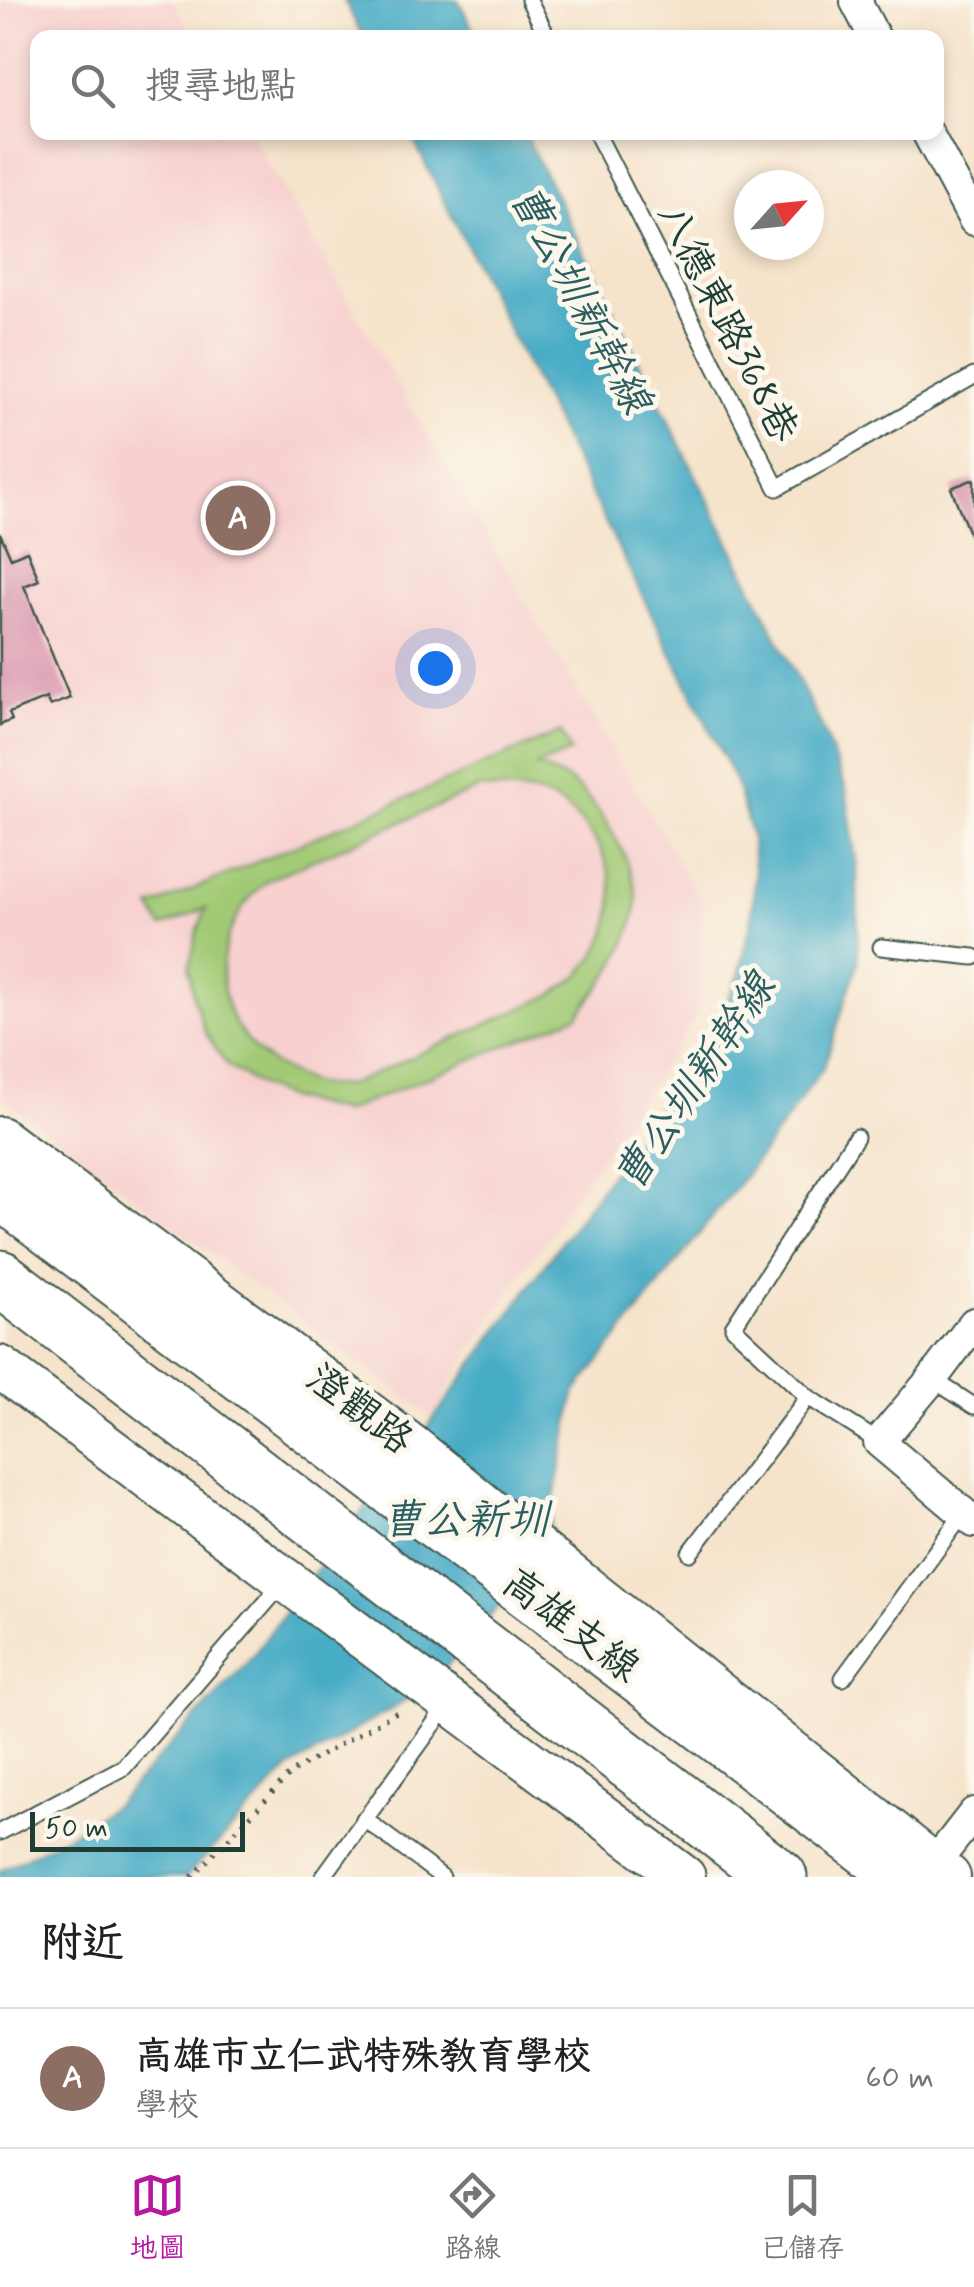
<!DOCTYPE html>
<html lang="zh-TW">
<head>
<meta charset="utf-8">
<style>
	:root { --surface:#fff; --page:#f6f6f6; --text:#222; --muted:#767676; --line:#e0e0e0; --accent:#b5179e }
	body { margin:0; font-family:Mynerve,"LXGW WenKai TC",sans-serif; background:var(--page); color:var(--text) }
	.compass { position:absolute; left:734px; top:170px; width:90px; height:90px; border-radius:50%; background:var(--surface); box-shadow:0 5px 15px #0003; rotate:63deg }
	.scale { position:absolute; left:30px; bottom:25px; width:215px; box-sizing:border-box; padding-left:10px; border:5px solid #1f3d34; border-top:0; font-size:28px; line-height:35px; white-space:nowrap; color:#1f3d34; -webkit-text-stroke:8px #fbf7ec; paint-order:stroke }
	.you { position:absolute; left:435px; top:668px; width:35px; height:35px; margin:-25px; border:8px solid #fff; border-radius:50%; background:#1a73e8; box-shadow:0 0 0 15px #1a73e833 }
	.badge { display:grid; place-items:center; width:65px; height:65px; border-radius:50%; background:var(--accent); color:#fff; font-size:32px; font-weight:700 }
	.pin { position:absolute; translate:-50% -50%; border:5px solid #fff; box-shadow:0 2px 10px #0006 }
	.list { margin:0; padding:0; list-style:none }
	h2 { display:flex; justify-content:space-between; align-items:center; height:130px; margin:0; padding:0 40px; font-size:42px }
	h2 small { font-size:32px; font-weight:400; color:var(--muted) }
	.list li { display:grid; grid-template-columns:65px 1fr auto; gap:30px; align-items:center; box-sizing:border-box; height:140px; padding:0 40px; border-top:2px solid var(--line) }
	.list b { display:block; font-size:38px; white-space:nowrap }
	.list p { margin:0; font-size:32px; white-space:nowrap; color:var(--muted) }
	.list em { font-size:32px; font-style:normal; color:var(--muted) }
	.icon { flex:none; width:55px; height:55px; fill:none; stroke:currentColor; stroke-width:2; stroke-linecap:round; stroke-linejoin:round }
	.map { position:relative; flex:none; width:974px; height:1877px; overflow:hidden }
	.search { position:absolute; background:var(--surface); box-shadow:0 5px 15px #0003; left:30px; right:30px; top:30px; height:110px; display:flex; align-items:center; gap:25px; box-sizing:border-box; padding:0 35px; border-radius:20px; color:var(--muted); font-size:38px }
	.sheet { height:270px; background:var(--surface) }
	nav { display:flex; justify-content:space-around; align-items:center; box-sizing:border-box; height:140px; border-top:2px solid var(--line); background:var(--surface); font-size:28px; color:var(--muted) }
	nav a { display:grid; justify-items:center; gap:5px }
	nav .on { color:var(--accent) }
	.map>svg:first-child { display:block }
	.built { fill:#f7d0cf }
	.green { fill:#a2ca76; stroke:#608455; stroke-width:2.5; fill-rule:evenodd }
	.water { fill:#46acc6; stroke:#32747d; stroke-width:2.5 }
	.building { fill:#d893ac }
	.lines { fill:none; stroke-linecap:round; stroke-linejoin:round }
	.lane-casing { stroke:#3f564b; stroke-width:19 }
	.street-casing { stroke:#3f564b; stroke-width:34 }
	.secondary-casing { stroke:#3f564b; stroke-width:46 }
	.highway-casing { stroke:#3f564b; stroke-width:59 }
	.path { stroke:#3f564b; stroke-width:5; stroke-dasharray:2.5 8; stroke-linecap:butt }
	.lane { stroke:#fff; stroke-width:15 }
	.street { stroke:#fff; stroke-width:30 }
	.secondary { stroke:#fff; stroke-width:42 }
	.highway { stroke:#fff; stroke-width:55 }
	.labels { text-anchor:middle; stroke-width:10; stroke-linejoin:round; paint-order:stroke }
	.street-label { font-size:40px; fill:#1f3d34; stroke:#fbf7ec }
	.water-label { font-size:42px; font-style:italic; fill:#2b5e60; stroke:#fbf7ec }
</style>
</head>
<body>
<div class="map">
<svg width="974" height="1877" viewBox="0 0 974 1877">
	<rect width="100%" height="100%" fill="#fbf7ec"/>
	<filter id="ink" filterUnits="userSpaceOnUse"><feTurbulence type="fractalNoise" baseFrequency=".01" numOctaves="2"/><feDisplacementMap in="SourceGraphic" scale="20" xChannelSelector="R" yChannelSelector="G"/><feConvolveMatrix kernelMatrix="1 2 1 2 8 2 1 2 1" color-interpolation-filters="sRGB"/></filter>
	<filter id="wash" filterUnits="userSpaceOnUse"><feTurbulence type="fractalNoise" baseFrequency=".0048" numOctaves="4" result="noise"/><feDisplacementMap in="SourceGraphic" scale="40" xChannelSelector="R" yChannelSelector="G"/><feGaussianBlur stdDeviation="2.25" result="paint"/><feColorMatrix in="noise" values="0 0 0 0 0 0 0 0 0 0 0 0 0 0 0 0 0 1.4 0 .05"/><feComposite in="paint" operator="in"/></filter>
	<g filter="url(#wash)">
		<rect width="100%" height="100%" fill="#f6e3cb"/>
		<path class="built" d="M0,0H172L194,37L38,38V132L250,133L703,904L699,1012L473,1346L432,1417L0,1097Z"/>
		<path class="green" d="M561,732L571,752L536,766C548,771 560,775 571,782C600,803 642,873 636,909C629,951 603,984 577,1016L344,1112L291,1099L261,1087L227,1065L205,1032L194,999L189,968L197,932L206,908L162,927L151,907ZM480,788C503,790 527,790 549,798C566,804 580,820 590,833C624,879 618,935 579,975C571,982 562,988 554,994L349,1085C340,1085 328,1086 318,1084C306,1082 293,1075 282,1069C224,1038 206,971 238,915C246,900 257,890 269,879Z"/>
		<g class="water">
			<path d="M344,0H458L477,37H363Z"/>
			<path d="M410,133H524L821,725L846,789L857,867L858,962L824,1067L760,1156L575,1393L544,1554L429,1687L289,1769L186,1877H0V1871L72,1833L117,1803L253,1656L300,1591L413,1447L709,1039L739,976L751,923L755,878L751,834L735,780Z"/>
		</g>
		<g id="blocks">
			<g class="building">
				<path d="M974,479V546L951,488Z"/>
				<path d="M0,533L11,558L27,551L39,580L24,586L70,698L50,706L46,698L9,713L12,720L0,725Z"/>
			</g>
		</g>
	</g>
	<g filter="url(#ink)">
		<use href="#blocks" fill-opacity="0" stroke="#3f564b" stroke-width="2.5"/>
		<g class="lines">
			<defs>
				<g id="lane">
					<path d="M529,0L548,38"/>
					<path d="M596,132L777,488L974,376"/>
					<path d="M881,947L974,957"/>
					<path d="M856,1137L733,1327L808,1397L879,1442"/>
					<path d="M932,1379L974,1406"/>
					<path d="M690,1553L808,1397"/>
					<path d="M843,1678L963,1514"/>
					<path d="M364,1819L442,1877"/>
					<path d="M0,1832L124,1767L283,1583"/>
					<path d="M323,1877L447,1706"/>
				</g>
				<g id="street">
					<path d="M858,0L856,2L875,38"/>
					<path d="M927,132L974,220"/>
					<path d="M974,1323L932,1379L879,1442L974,1522"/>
					<path d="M924,1877L974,1813"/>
				</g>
				<g id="secondary">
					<path d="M0,1138L413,1447L544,1554L949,1877"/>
					<path d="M0,1367L684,1877"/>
				</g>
				<g id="highway">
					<path d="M0,1190L906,1877"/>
					<path d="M0,1278L779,1877"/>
				</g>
			</defs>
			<use href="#lane" class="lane-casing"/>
			<use href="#street" class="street-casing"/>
			<use href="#secondary" class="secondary-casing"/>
			<use href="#highway" class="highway-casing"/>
			<path class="path" d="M192,1877L292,1772L402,1709"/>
			<use href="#lane" class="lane"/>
			<use href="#street" class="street"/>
			<use href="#secondary" class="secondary"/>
			<use href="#highway" class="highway"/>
		</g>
	</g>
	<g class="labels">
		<g class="street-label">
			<text transform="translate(729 322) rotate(63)" y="14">八德東路368巷</text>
			<text transform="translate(361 1408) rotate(37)" y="14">澄觀路</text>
			<text transform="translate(572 1624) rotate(37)" y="14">高雄支線</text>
		</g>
		<g class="water-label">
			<text transform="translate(582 298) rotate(62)" y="15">曹公圳新幹線</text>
			<text transform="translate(693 1081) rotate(-56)" y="15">曹公圳新幹線</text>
			<text x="465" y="1533">曹公新圳</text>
		</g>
	</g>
</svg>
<svg class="compass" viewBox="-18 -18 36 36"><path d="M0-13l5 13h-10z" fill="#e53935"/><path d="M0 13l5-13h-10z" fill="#767676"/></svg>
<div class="scale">50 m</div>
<div class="you"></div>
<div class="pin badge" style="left:238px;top:518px;background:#8d6e63">A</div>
<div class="search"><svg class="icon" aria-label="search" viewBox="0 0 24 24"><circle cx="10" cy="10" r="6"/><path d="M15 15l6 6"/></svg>搜尋地點</div>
</div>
<section class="sheet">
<h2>附近<small></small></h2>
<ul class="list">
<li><span class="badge" style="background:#8d6e63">A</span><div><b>高雄市立仁武特殊教育學校</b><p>學校</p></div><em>60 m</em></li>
</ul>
</section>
<nav>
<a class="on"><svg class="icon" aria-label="map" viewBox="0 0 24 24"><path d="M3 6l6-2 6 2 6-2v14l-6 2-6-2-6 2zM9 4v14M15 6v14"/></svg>地圖</a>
<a><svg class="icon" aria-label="directions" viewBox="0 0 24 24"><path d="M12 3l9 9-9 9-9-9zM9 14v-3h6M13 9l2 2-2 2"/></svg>路線</a>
<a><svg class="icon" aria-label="saved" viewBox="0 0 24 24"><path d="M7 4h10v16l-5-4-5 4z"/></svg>已儲存</a>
</nav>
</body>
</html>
